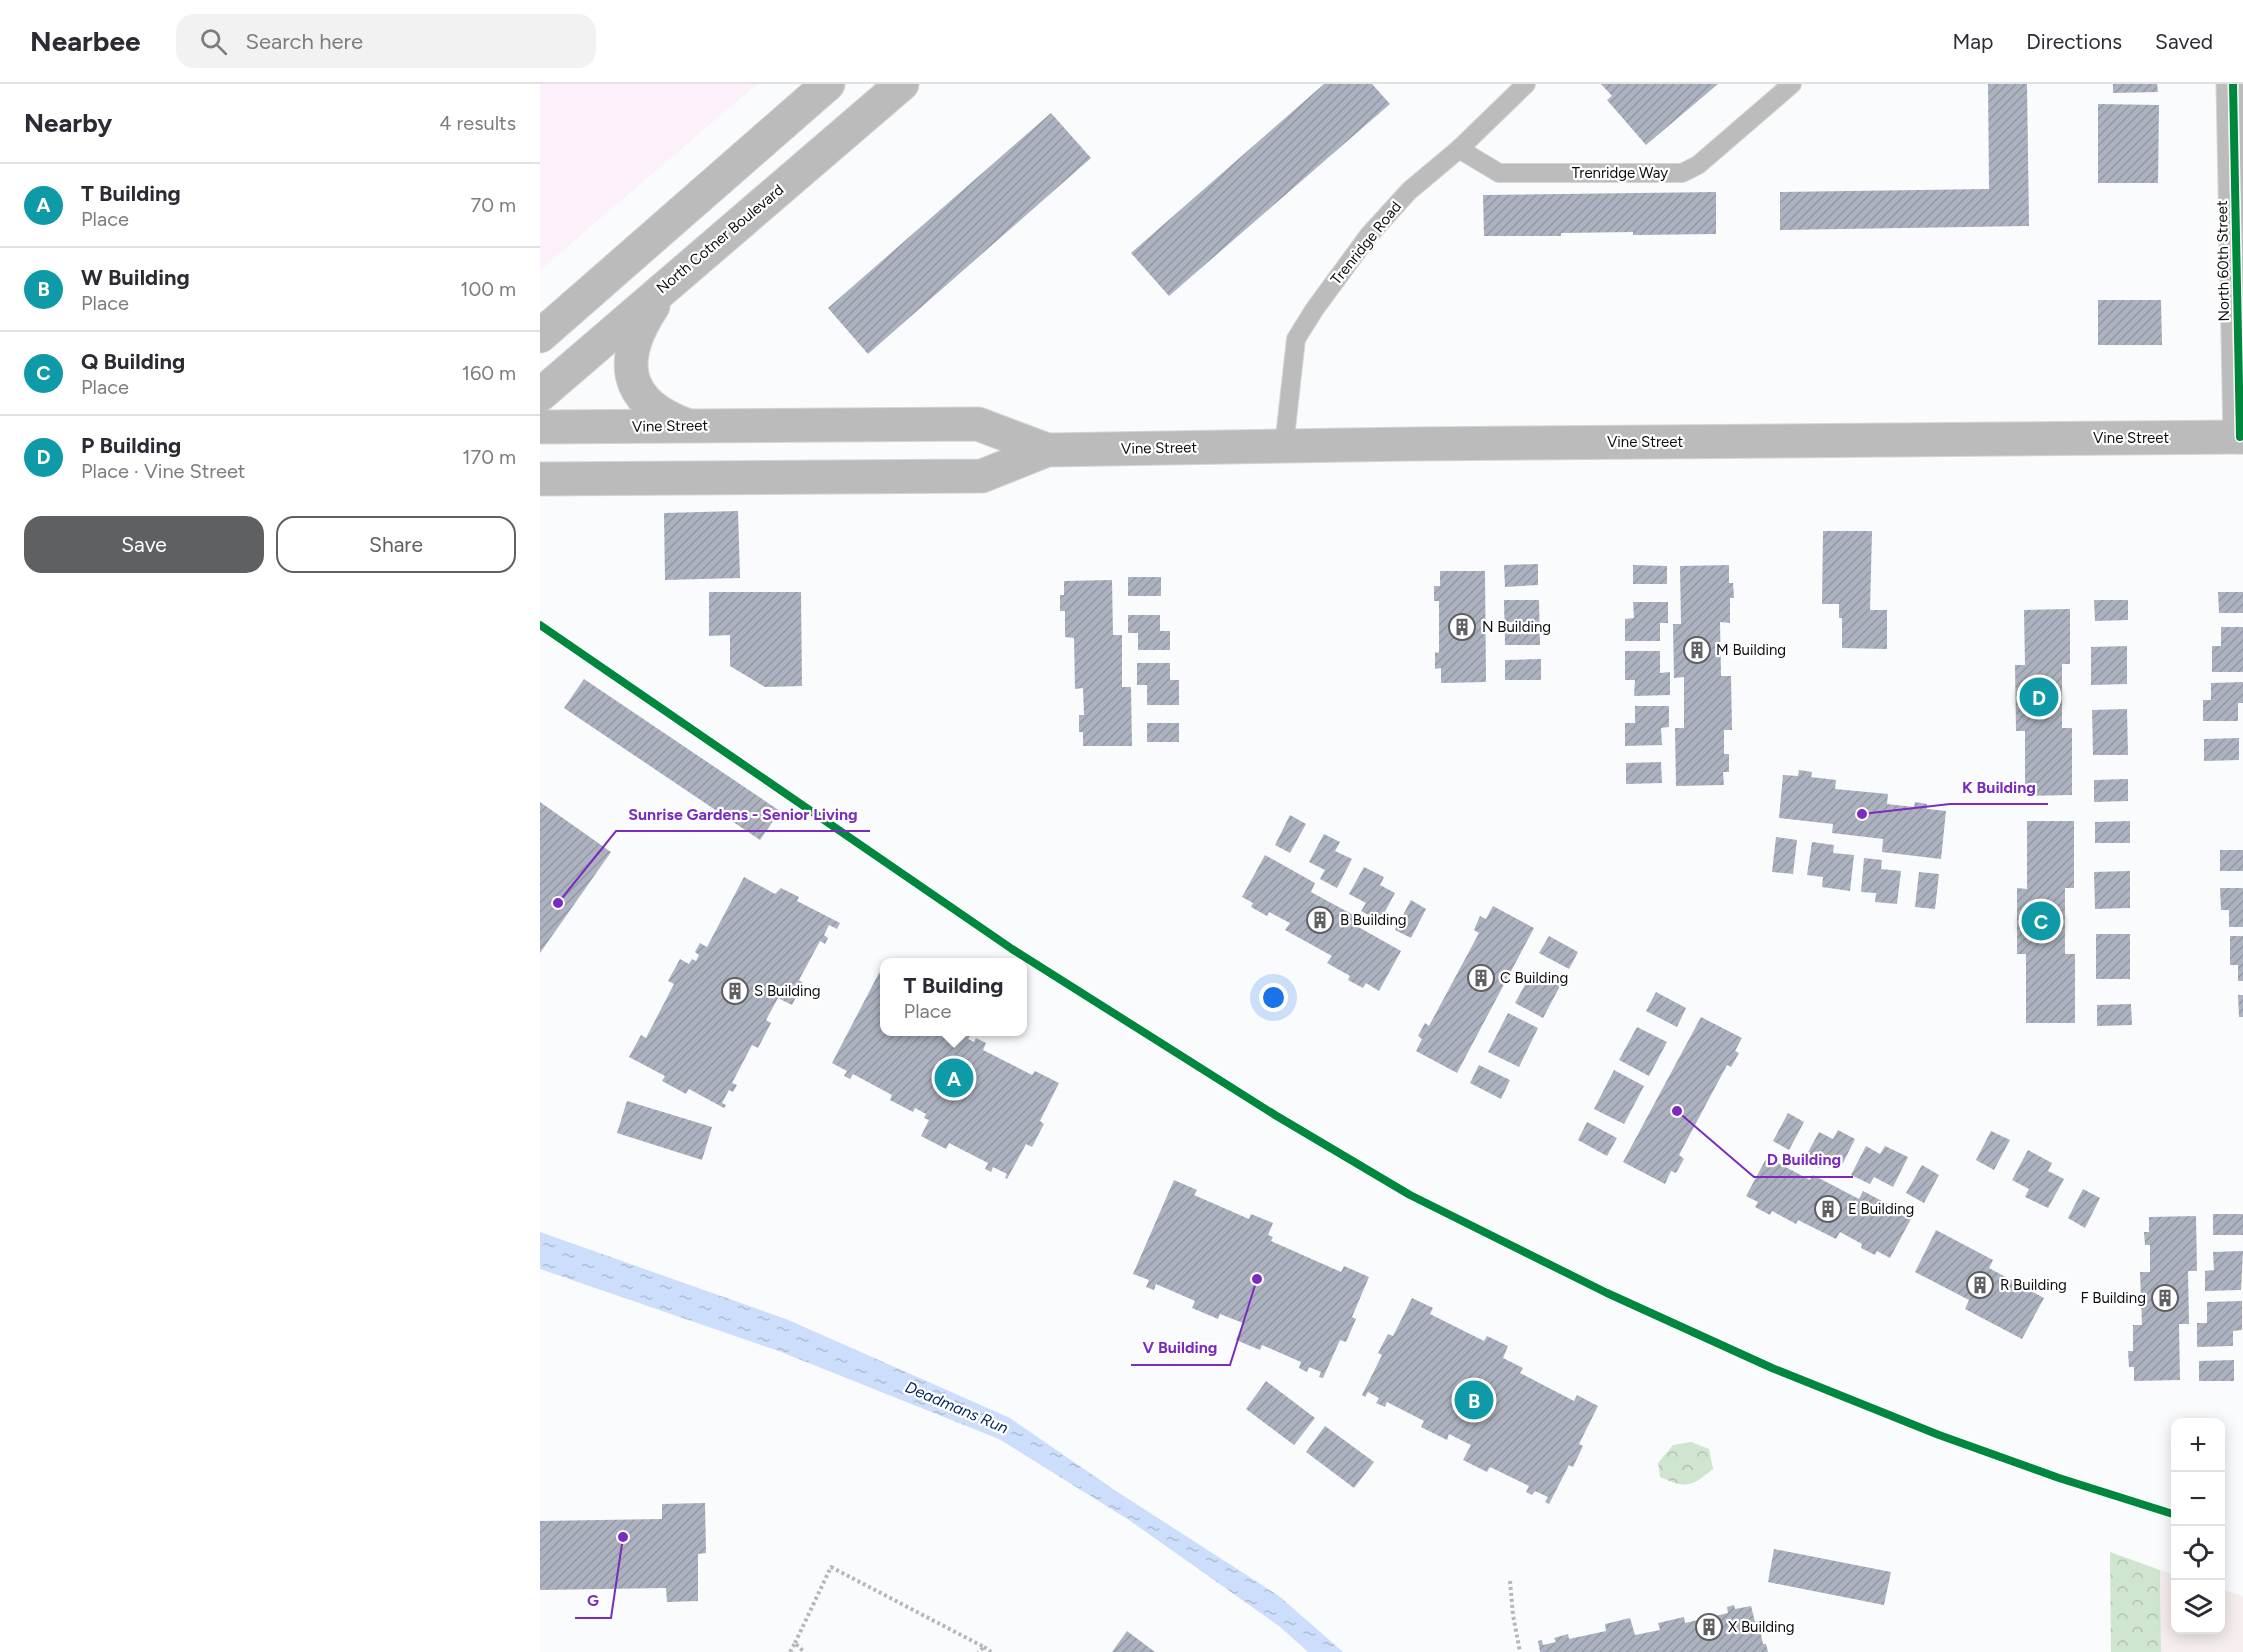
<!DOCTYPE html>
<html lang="en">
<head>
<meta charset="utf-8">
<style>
	:root { --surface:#fff; --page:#f2f2f3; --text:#2b2b33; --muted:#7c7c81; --line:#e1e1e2; --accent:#5f6062 }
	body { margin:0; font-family:Figtree,sans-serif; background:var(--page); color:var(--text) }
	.controls { position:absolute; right:18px; bottom:18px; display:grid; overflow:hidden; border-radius:12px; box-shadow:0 3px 15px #0003 }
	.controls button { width:54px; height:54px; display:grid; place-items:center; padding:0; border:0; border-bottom:2px solid var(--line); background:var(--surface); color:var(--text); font:30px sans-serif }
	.you { position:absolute; left:734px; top:914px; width:21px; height:21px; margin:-15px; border:4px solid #fff; border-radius:50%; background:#1a73e8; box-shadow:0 0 0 9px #1a73e833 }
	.badge { display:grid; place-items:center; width:39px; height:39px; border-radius:50%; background:var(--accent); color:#fff; font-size:20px; font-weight:700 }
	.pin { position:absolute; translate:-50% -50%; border:3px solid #fff; box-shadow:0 2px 6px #0006 }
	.popup { position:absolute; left:340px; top:874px; width:147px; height:78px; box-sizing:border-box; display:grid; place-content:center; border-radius:12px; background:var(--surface); filter:drop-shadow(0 2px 4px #0005); font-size:20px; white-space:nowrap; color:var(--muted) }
	.popup b { font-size:22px; color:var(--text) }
	.popup::after { content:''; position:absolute; left:50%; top:100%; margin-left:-12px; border:12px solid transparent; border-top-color:var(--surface) }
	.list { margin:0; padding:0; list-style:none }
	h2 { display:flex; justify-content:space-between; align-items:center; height:78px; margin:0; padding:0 24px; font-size:26px }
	h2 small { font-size:20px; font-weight:400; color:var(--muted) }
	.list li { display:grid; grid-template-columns:39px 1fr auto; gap:18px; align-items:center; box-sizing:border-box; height:84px; padding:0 24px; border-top:2px solid var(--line) }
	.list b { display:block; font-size:22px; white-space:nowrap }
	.list p { margin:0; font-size:20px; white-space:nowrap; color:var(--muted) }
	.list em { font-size:20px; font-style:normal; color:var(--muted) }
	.actions { display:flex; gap:12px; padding:18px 24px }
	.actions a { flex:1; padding:14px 0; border:2px solid var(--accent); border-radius:18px; text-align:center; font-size:21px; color:var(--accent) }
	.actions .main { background:var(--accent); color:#fff }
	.icon { flex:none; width:33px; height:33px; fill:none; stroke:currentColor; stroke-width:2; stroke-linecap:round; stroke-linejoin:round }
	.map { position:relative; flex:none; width:1703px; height:1568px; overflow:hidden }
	header { display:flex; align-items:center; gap:36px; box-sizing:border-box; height:84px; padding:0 30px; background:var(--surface); border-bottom:2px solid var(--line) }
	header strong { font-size:28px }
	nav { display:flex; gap:33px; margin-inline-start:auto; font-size:21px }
	.search { width:420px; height:54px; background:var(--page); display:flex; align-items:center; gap:15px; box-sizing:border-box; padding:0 21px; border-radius:18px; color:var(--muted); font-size:22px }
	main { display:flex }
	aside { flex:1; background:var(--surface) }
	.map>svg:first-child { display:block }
	.commercial { fill:#fcf1fa }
	.education { fill:#f6eeee }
	.park { fill:url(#park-crowns) }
	.water { fill:url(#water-ripples) }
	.building { fill:url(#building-hatch) }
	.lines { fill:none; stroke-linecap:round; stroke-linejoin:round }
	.lane-casing { stroke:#d4d5d6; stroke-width:20 }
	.street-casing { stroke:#d4d5d6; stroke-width:35 }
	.secondary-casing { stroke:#d4d5d6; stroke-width:35 }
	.path { stroke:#b7b7b7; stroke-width:4; stroke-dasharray:3 3; stroke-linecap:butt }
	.lane { stroke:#bdbcbc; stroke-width:18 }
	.street { stroke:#bdbcbc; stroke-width:33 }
	.secondary { stroke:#bcbbbc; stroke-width:33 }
	.cycleway-casing { stroke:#fff; stroke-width:11 }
	.cycleway { stroke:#00873e; stroke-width:8 }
	.labels { text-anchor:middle; stroke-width:4.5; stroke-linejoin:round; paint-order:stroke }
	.street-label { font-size:15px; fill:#0c0d0e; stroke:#fff }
	.poi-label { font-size:15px; fill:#0c0d0e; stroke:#fff; text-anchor:start }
	.water-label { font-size:16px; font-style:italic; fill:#00255e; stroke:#fff }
	.leader { fill:none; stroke:#7b2cbf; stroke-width:2 }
	.callout-dot { fill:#7b2cbf; stroke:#fff; stroke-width:2 }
	.callout-label { font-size:16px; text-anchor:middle; font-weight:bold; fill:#7b2cbf; stroke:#fff; stroke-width:4.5; stroke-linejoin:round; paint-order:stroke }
</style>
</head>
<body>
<header>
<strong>Nearbee</strong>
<div class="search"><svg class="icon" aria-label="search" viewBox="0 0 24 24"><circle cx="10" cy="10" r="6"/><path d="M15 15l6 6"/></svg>Search here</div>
<nav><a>Map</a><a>Directions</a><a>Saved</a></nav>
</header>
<main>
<aside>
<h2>Nearby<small>4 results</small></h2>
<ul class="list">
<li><span class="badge" style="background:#0f9aa8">A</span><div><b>T Building</b><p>Place</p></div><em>70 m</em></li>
<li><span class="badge" style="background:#0f9aa8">B</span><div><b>W Building</b><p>Place</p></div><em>100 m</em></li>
<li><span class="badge" style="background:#0f9aa8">C</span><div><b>Q Building</b><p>Place</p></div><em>160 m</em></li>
<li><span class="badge" style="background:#0f9aa8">D</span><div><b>P Building</b><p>Place · Vine Street</p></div><em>170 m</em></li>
</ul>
<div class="actions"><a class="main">Save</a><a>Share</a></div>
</aside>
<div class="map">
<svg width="1703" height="1568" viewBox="0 0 1703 1568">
	<defs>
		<pattern id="park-crowns" width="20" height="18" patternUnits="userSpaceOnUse" patternTransform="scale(1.5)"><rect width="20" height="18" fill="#cfe5d0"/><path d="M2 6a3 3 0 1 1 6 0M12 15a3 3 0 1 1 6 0" fill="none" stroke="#b1c3b1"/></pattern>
		<pattern id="water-ripples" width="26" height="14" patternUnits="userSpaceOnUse" patternTransform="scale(1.5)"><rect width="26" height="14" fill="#ccdefc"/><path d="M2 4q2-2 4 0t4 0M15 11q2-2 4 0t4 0" fill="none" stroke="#aebdd7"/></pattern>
		<pattern id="building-hatch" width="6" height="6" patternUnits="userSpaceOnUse" patternTransform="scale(1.5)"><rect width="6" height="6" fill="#acb2bf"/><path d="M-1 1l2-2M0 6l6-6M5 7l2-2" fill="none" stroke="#9398a3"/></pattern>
	</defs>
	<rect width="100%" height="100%" fill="#f9fbfd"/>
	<path class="commercial" d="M0,0H217L0,186Z"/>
	<path class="education" d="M1620,1486L1635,1491L1636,1546H1680L1681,1505L1703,1512V1568H1621Z"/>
	<g class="park">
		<path d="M1151,1358L1169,1365L1173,1385C1151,1403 1146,1405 1120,1393L1118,1379L1133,1361Z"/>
		<path d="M1570,1468L1620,1486L1621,1568H1571Z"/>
	</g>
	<path class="water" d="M0,1148L246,1235L470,1334L576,1407L739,1512L803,1568H768L739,1542L589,1436L459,1355L236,1266L0,1185Z"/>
	<g class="building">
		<path d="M784,0H832L850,20L629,212L591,169Z"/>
		<path d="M1061,0H1178L1106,61L1067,16L1072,12Z"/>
		<path d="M1448,0H1487L1489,142L1240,146V108L1449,105Z"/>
		<path d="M1573,0H1617L1618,8L1573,9Z"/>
		<path d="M1558,20L1619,21L1618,99H1558Z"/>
		<path d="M511,29L551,74L328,270L288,224Z"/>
		<path d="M1176,108V150L1093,151V148L1021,149V152H944L943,111Z"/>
		<path d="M1558,216H1621L1622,261H1558Z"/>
		<path d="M198,427L200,494L125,496L124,429Z"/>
		<path d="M1283,447H1332L1330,526H1347V565L1302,564V534H1299V520H1282Z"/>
		<path d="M998,480V501L965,503L964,481Z"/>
		<path d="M1093,481L1127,482V500H1093Z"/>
		<path d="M1189,481V499H1193L1194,514H1190V539L1180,538L1181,592H1191L1192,646H1184V670H1189V688H1183L1184,701L1136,702L1135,644H1144V593L1134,594L1133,540H1141L1140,482Z"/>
		<path d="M900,487H945L946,598L901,599V584L895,585V568L899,569V517H894V502H900Z"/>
		<rect x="588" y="493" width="33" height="19"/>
		<path d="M572,496L573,551H582V603H591L592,662H543V648H539V631H544L543,604L535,605L534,554L525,553V527H520V511H524V497Z"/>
		<path d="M169,508H261L262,602L225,603L190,582V551L169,552Z"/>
		<path d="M1678,508H1703V529H1679Z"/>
		<path d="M964,516H999L1000,561H965Z"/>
		<path d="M1554,516H1588V536L1555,537Z"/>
		<path d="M1093,518H1128V539H1120V557H1085V535L1094,534Z"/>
		<path d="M1530,525V580H1522V644H1532V711L1485,712V647H1476L1475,581H1485L1484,526Z"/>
		<path d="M588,531H620V547H630V566H598V549H588Z"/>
		<path d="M1681,543H1703V588H1672V562H1681Z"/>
		<path d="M1587,562V600L1551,601V563Z"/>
		<path d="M1085,567H1120V589L1130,588V611L1094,612L1095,596H1085Z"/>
		<path d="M1001,575V596H965V576Z"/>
		<path d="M597,579H630V596H639V621H607V601H597Z"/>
		<path d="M44,595L240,727L220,756L24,624Z"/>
		<path d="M1703,598V619H1698V637H1663V616H1671V599Z"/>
		<path d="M1095,622H1129V643L1121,644L1122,661L1085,662V639H1095Z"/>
		<path d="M1587,625L1588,671H1553L1552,626Z"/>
		<rect x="607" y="639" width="32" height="19"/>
		<path d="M1699,654V676L1664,677V655Z"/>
		<path d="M1121,678L1122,699L1086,700V679Z"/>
		<path d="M1259,686L1272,688L1271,693L1296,696L1295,705L1348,710L1347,720L1374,723L1375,718L1387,720V725L1406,727L1401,775L1342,768L1343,755L1292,749L1293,740L1239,734L1243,691L1258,692Z"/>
		<path d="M1588,695V717L1554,718V696Z"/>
		<path d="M0,718L71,768L0,869Z"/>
		<path d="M750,731L766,740L750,769L735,761Z"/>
		<path d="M1487,737H1534V804H1525V870H1535V939H1486V870H1477V804L1487,805Z"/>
		<path d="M1590,737V759H1555V738Z"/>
		<path d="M784,750L800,758L795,767L812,775L797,804L780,795L785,786L769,778Z"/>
		<path d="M1236,753L1257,756L1253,790L1232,788Z"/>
		<path d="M1272,758L1294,761L1293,769L1314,771L1310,807L1282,803L1283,793L1267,791Z"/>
		<rect x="1680" y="766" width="23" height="21"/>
		<path d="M725,771L775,799L771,808L817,833L813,840L861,867L839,907L826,899L823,904L808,896L810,892L787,879L792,872L745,846L750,839L729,828L727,832L711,823L713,819L702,813Z"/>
		<path d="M1324,774L1342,776L1341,785L1361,787L1357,820L1335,818L1336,809L1321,808Z"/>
		<path d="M824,783L844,793L840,801L855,809L840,837L821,827L826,819L809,810Z"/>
		<path d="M1590,787V824L1555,825L1554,788Z"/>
		<path d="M1379,788L1399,790L1395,825L1375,823Z"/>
		<path d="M204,793L235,810L241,804L259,813L257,817L300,839L297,845L289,841L284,851L288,854L285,860L280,857L259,896L263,899L252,921L238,914L226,936L231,939L218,964L212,961L192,999L197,1001L193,1008L189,1006L182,1019L186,1021L184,1024L149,1005L146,1010L122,997L125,992L89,973L101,951L106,954L134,900L128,897L140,875L149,880L152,875L156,877L159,871L155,868L160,859L167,863Z"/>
		<path d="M1680,804H1703V843H1689V826H1681Z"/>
		<path d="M871,816L886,825L871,854L855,846Z"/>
		<path d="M953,822L994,844L917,989L876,967L882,955L878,952L885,939L889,942L939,849L934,846L940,832L946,835Z"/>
		<rect x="1556" y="850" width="34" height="45"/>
		<path d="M1009,852L1038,868L1029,885L999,869Z"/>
		<path d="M1690,852H1703V897H1698V881H1690Z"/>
		<path d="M992,888L1020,902L1003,934L975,919Z"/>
		<path d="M339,889L345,892V948H427L426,949L430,952L428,955L434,958L436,954L446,959L443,966L492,991L495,987L519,999L500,1037L504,1040L492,1063L486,1060L467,1095L465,1094L467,1090L453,1083L451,1088L445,1085L448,1079L409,1059L406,1065L381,1052L389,1036L384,1034L386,1030L375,1024L373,1028L350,1016L352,1011L313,990L310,995L304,992L307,987L292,979Z"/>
		<path d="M1116,908L1146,924L1137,943L1106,927Z"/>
		<path d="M1698,911H1703V933H1699Z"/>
		<path d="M1591,920L1592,941L1557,942V921Z"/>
		<path d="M968,929L998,944L979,983L948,968Z"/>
		<path d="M1161,933L1202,954L1195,967L1199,969L1191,983L1187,981L1139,1071L1144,1075L1136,1089L1131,1087L1125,1100L1083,1078Z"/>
		<path d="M1097,943L1127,958L1109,992L1079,976Z"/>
		<path d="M939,981L970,996L961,1015L930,999Z"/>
		<path d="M1074,986L1104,1002L1084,1040L1054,1025Z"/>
		<path d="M87,1017L172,1043L162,1076L77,1049Z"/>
		<path d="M1248,1029L1264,1038L1249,1066L1233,1057Z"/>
		<path d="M1047,1038L1077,1054L1067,1072L1038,1056Z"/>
		<path d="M1298,1046L1315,1055L1300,1085L1284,1076L1279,1084L1264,1076L1279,1048L1293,1055Z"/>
		<path d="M1451,1047L1470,1056L1454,1086L1436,1076Z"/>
		<path d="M1326,1062L1340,1070L1345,1062L1368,1073L1353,1103L1334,1093L1330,1100L1311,1091Z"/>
		<path d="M1488,1066L1512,1079L1508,1087L1524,1095L1508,1124L1485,1113L1489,1105L1472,1096Z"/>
		<path d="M1227,1073L1270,1096L1273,1091L1319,1115L1323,1107L1372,1133L1350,1174L1337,1167L1335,1171L1321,1164L1322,1160L1300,1148L1296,1155L1258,1136L1256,1140L1232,1127L1230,1131L1215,1123L1218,1118L1206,1112Z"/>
		<path d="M1382,1081L1399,1091L1384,1119L1366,1109Z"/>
		<path d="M634,1096L657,1106L654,1111L709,1135L711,1130L733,1139L728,1151L733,1153L731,1157L801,1188L804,1182L829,1193L812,1233L816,1235L806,1258L800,1256L783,1294L779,1293L781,1288L769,1283L767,1288L759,1284L761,1278L722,1261L720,1266L696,1256L703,1239L680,1230L678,1235L652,1224L655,1217L616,1200L614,1206L606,1203L609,1196L593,1190Z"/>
		<path d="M1543,1105L1560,1114L1545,1144L1528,1134Z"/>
		<rect x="1673" y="1130" width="30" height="21"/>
		<path d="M1656,1132L1657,1187H1648L1649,1240H1639L1640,1296L1594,1297V1283H1589L1588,1267H1593V1241H1602L1600,1188H1610V1161H1605L1604,1148H1609V1133Z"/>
		<path d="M1396,1146L1453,1176L1449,1184L1504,1214L1482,1255L1425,1225L1429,1216L1375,1188Z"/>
		<path d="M1703,1167L1701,1206L1665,1207V1187L1674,1186L1673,1168Z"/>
		<path d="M872,1214L893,1224L890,1230L944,1257L947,1252L968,1262L963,1274L983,1284L980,1289L1034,1317L1037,1311L1058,1322L1039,1360L1043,1362L1033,1383L1029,1381L1009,1420L1005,1418L1008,1413L995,1407L992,1411L986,1408L989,1402L950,1383L947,1388L923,1376L931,1361L909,1350L907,1356L881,1343L884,1337L847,1318L845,1323L836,1319L839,1314L828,1308L825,1313L822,1311L842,1271L838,1269L848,1250L853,1252Z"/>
		<path d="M1702,1217V1246L1693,1247V1262L1657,1263V1239H1667V1218Z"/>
		<path d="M1694,1276V1297H1659V1277Z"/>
		<path d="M726,1297L775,1334L754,1361L706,1325Z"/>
		<path d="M785,1342L834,1378L814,1404L766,1368Z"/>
		<path d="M165,1419L166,1469L158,1470V1517L127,1518L126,1504L0,1506V1437L122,1435V1420Z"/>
		<path d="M1234,1465L1351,1488L1344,1521L1228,1498Z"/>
		<path d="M1194,1521L1195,1525L1211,1522L1215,1538L1218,1537L1223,1560H1226L1228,1568H1000L998,1557L1002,1556L1003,1561L1016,1558L1014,1554L1028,1550L1029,1555L1066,1547L1065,1540L1090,1534L1095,1551L1120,1546L1118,1539L1144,1533L1145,1539L1188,1529L1187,1523Z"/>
		<path d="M587,1547L615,1568H572Z"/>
	</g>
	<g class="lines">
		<defs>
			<g id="lane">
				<path d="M919,65L959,89H1142L1158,81L1252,0"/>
				<path d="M744,362L756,255L774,226L829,151L869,107L919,65L986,0"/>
			</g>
			<path id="street" d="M1693,0L1700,353"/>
			<g id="secondary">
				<path d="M113,222C78,275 82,317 146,341"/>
				<path d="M0,252L288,0"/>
				<path d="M0,311L362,0"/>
				<path d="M0,343L438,340L507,366"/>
				<path d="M0,395L442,392L507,366L871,360L1703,353"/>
			</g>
		</defs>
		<use href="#lane" class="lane-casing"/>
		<use href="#street" class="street-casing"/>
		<use href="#secondary" class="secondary-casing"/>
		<g class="path">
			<path d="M970,1497L973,1531L980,1568"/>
			<path d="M255,1559L291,1483L444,1563L438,1568"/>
			<path d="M444,1563L451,1568"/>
			<path d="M250,1568L255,1559L264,1568"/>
		</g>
		<use href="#lane" class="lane"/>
		<use href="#street" class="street"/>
		<use href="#secondary" class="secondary"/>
		<defs>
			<g id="cycleway">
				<path d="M1693,0L1700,353"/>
				<path d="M0,541L472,865L735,1031L870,1111L1067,1209L1232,1284L1399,1351L1519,1394L1636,1431"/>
			</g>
		</defs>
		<use href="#cycleway" class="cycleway-casing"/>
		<use href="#cycleway" class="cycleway"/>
	</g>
	<defs>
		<symbol id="building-ring" viewBox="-11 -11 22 22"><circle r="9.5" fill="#fff" stroke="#5f6062" stroke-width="1.5"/><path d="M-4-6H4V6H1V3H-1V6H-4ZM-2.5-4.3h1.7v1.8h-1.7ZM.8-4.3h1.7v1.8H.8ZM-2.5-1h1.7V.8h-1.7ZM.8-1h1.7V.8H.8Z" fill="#5f6062"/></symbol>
	</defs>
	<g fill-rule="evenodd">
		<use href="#building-ring" x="907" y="528" width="30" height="30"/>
		<use href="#building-ring" x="1142" y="551" width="30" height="30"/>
		<use href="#building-ring" x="765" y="821" width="30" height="30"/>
		<use href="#building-ring" x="926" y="879" width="30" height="30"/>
		<use href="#building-ring" x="180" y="892" width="30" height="30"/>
		<use href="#building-ring" x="1273" y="1110" width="30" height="30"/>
		<use href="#building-ring" x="1425" y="1186" width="30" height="30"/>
		<use href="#building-ring" x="1610" y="1199" width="30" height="30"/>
		<use href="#building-ring" x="1154" y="1528" width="30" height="30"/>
	</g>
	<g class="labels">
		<g class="street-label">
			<text x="1080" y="94">Trenridge Way</text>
			<text transform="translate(180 155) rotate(-40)" y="5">North Cotner Boulevard</text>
			<text transform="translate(826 159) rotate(-51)" y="5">Trenridge Road</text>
			<text transform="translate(1683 177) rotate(-91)" y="5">North 60th Street</text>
			<text transform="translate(130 342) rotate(-1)" y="5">Vine Street</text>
			<text x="1591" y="359">Vine Street</text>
			<text x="1105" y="363">Vine Street</text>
			<text transform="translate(619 364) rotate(-1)" y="5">Vine Street</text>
		</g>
		<g class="poi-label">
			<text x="942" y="548">N Building</text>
			<text x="1176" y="571">M Building</text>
			<text x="800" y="841">B Building</text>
			<text x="960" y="899">C Building</text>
			<text x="214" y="912">S Building</text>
			<text x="1308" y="1130">E Building</text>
			<text x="1460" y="1206">R Building</text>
			<text x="1606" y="1219" text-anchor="end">F Building</text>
			<text x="1188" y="1548">X Building</text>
		</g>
		<g class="water-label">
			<text transform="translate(417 1323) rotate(23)" y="6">Deadmans Run</text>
		</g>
	</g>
	<path class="leader" d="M1322 730L1410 720H1508M18 819L76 747H330M1137 1027L1214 1093H1313M717 1195L690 1281H591M83 1453L71 1534H35"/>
	<g class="callout-dot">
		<circle cx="1322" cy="730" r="6"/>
		<circle cx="18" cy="819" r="6"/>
		<circle cx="1137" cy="1027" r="6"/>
		<circle cx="717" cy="1195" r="6"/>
		<circle cx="83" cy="1453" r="6"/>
	</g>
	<g class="callout-label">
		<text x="1459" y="709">K Building</text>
		<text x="203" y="736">Sunrise Gardens - Senior Living</text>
		<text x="1264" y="1081">D Building</text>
		<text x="640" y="1269">V Building</text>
		<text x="53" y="1522">G</text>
	</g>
</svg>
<div class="controls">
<button>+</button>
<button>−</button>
<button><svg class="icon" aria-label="locate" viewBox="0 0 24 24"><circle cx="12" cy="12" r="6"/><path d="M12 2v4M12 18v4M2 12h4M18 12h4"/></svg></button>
<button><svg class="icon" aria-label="layers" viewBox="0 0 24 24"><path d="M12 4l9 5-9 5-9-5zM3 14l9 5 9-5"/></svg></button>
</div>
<div class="you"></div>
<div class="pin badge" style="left:414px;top:994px;background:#0f9aa8">A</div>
<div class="popup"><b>T Building</b>Place</div>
<div class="pin badge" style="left:934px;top:1316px;background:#0f9aa8">B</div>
<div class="pin badge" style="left:1501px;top:837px;background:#0f9aa8">C</div>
<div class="pin badge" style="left:1499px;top:613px;background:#0f9aa8">D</div>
</div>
</main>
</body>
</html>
